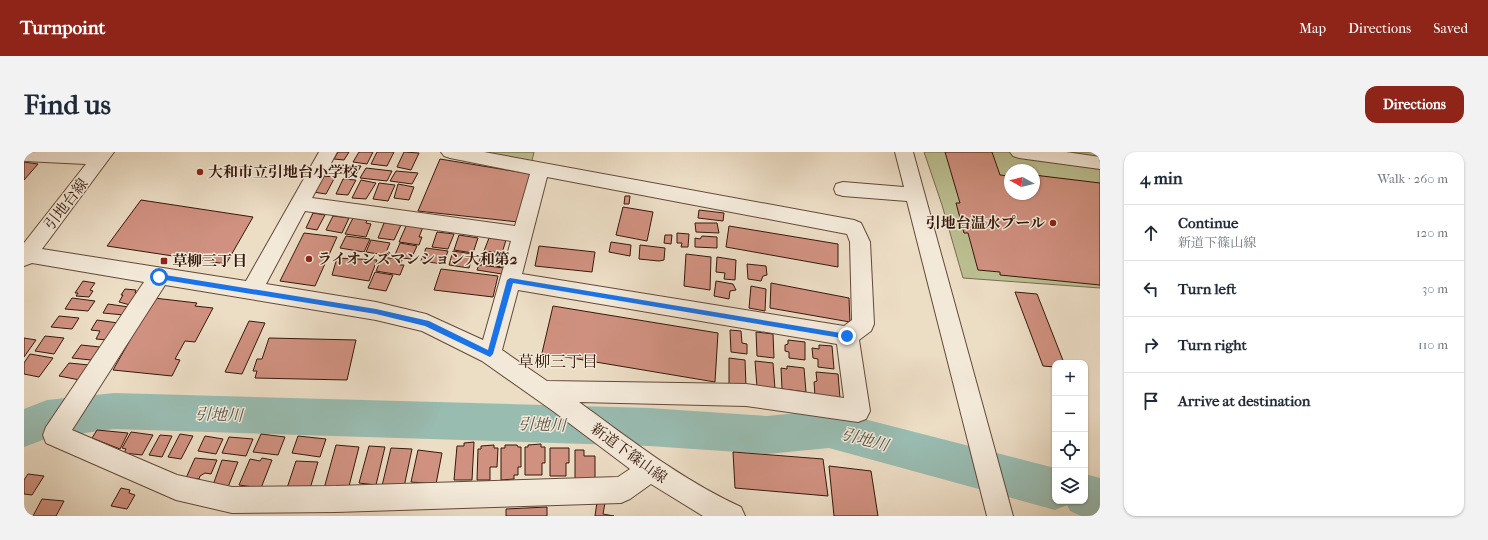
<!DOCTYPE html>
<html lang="en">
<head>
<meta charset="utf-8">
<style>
	:root { --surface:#fff; --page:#f2f2f3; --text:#1f2937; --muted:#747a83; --line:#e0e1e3; --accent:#8f2418 }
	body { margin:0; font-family:"IM FELL French Canon","Noto Serif JP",serif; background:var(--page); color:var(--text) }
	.controls { position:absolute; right:12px; bottom:12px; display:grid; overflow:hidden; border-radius:8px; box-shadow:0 1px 3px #0004 }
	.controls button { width:36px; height:36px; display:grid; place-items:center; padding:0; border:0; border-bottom:1px solid var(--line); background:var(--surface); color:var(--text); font:20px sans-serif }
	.compass { position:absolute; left:980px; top:12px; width:36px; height:36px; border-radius:50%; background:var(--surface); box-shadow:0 1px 3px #0004; rotate:278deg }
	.stop { position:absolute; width:12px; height:12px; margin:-9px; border:3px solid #1a73e8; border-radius:50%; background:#fff }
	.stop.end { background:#1a73e8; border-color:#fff; box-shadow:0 1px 4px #0008 }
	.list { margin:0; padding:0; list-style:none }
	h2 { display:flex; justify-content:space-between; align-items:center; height:52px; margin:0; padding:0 16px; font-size:17px }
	h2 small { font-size:13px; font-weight:400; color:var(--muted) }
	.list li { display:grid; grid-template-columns:26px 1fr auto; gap:12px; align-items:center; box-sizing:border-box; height:56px; padding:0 16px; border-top:1px solid var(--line) }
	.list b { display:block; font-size:15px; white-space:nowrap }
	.list p { margin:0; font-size:13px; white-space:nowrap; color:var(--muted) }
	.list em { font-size:13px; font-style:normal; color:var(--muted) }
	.icon { flex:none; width:22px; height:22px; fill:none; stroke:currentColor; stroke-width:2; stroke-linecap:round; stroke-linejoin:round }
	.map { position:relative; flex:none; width:1076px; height:364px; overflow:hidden; border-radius:12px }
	header { display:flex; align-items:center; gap:24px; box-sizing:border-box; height:56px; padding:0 20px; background:var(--accent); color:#fff }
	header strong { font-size:19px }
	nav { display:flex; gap:22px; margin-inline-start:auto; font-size:14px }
	.intro { display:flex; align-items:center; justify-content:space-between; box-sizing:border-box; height:96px; padding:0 24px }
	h1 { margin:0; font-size:28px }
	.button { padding:10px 18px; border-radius:12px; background:var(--accent); color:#fff; font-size:14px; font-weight:700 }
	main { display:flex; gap:24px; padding:0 24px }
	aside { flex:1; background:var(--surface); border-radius:12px; box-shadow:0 1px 3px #0004 }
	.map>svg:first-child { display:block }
	.green { fill:#bcc092; stroke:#796c4e; fill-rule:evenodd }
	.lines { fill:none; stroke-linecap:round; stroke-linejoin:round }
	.river { fill:#99bcb1; fill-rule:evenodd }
	.building { fill:#d09180; stroke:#36180a }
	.minor-casing { stroke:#644939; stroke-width:2 }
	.minor { fill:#f3e9d9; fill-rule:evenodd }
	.route { fill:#1a73e8 }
	.poi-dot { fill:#8f2418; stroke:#f3e9d9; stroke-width:1.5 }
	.labels { text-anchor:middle; stroke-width:3; stroke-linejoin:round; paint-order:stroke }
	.poi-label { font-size:15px; font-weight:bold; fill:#36180a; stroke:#f3e9d9; text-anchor:start }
	.street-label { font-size:15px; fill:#36180a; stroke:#f3e9d9 }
	.neighbourhood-label { font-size:16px; fill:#36180a; stroke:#f3e9d9 }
	.water-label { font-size:16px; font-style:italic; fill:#595144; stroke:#f3e9d9 }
</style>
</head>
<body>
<header>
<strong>Turnpoint</strong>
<nav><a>Map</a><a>Directions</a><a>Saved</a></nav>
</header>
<div class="intro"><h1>Find us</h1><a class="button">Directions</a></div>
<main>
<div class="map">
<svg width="1076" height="364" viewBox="0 0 1076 364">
	<rect width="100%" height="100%" fill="#ecddc5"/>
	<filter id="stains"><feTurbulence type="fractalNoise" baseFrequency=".005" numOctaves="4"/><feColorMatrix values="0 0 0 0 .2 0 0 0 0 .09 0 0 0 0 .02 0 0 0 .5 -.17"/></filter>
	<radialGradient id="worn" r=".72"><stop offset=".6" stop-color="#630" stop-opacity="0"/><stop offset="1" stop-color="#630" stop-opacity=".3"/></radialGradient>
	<g class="green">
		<path d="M459,0H510L508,9Z"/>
		<path d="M900,0H1076V136L939,126L918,53ZM986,18H1010V42H986Z"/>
	</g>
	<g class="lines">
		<path class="river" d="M90,241L625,256L743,264L805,258L1031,316V349H1061V322L1076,326V364H1057L1046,359L1043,353L1031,358L805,296L743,302L625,294L90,277L24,286L0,295V257L23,248Z"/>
	</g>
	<g class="building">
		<path d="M314,0H325L320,8L310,7Z"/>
		<path d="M335,0H349L343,12L329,10Z"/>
		<path d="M353,0H370L363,14L347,12Z"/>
		<path d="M380,0L395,1L387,18L373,15Z"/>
		<path d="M921,0H968L976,23L986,24V42H1010V23L1076,31V133L976,123V120L954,118L944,81H940L932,51H936Z"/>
		<path d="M416,7L507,22L494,70L394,59Z"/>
		<path d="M0,10L14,12L0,28Z"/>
		<path d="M315,13L337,14L331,24L310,21Z"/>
		<path d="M342,16L368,19L363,29L336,26Z"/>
		<path d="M372,19L394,21L388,32L366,29Z"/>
		<path d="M298,24L311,25L302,42L289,40Z"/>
		<path d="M319,27L332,28L324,43L312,42Z"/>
		<path d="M337,28L352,31L342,47L328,46Z"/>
		<path d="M355,31L371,33L364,49L349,47Z"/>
		<path d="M374,32L390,35L385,48L370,46Z"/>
		<path d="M601,44H606L605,52H600Z"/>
		<path d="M117,48L229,65L202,112L83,94Z"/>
		<path d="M599,55L629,60L623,89L592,83Z"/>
		<path d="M675,58L700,61L699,69L674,66Z"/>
		<path d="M289,61L301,63L293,78L282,76Z"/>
		<path d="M309,64L325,66L318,81L302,78Z"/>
		<path d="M329,66L343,68L342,71L347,72L342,85L321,82Z"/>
		<path d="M360,71L377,73L370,88L354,86Z"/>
		<path d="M671,71H693L695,81L672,80Z"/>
		<path d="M383,72L399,75L395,85H398L395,93L375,90Z"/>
		<path d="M705,74L814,92V115L702,95Z"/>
		<path d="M413,80L430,82L424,97L408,95Z"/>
		<path d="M280,81L313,85L291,134L256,129Z"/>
		<path d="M653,81L665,82L664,95H657L658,91H653Z"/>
		<path d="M435,83L454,86L449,101L430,98Z"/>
		<path d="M641,83H648L647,92L640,91Z"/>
		<path d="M322,84L346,87L340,100L316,96Z"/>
		<path d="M678,84L693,85V96L671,95V86L676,87Z"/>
		<path d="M465,86L482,88L478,101L460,99Z"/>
		<path d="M347,88L366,91L361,103L342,100Z"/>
		<path d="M587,90L607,93L606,104L585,100Z"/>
		<path d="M376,91L393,94L387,107L370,105Z"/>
		<path d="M616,93L641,96L640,108L635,109L615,107Z"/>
		<path d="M515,94L571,100L568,120L511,114Z"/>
		<path d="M402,96L424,99L419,112L397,109Z"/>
		<path d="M429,99L449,102L445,116L425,113Z"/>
		<path d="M458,102L481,105L479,115L454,112Z"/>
		<path d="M662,102L687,105L686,138L660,134Z"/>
		<path d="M358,105L378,108L376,113H380L376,123L352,119Z"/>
		<path d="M693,105L712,108L711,128L700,127L701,121L692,120Z"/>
		<path d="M313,106L353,108L345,129L308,123Z"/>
		<path d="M723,112L742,114L743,123L739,124L737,129L724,127Z"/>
		<path d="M455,113L480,116L478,122L453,118Z"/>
		<path d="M417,117L474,124L469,145L410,138Z"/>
		<path d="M351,120L369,123L362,139L344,136Z"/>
		<path d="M59,129L71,131L66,138L69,139L65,145L52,144L54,141H51Z"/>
		<path d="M692,129L709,132L712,138L706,139L705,147L690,144Z"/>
		<path d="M747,131L825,146L826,170L746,156Z"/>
		<path d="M727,134L742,137L741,159L725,156Z"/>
		<path d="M101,137L112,138L111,141H113L106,153L95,150L99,143H97Z"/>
		<path d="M991,140L1013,142L1040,211H1031V215L1019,214Z"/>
		<path d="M48,146L71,149L64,159L41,157Z"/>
		<path d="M130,146L173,151L171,154L189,156L171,190L161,189L151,207L156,208L148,224L89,218Z"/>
		<path d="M84,152L105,155L100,163L79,161Z"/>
		<path d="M529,154L694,181L691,230L518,201Z"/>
		<path d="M35,164L55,166L48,177L27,175Z"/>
		<path d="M73,168L94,171L84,188L72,187L76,179L67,178Z"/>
		<path d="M225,169L241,171L218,222L201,220Z"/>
		<path d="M706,178L717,179L718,191L723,192V202L707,200Z"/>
		<path d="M732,180L749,182L750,206L733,204Z"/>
		<path d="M21,184L40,186L30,202L11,199Z"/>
		<path d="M0,186L12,188L0,205Z"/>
		<path d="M245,186L332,188L323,228L231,226L233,219H229L233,207H238Z"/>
		<path d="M764,188L781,190V208L765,206V200L761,199V193L764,192Z"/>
		<path d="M57,193L76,195L67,208L48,206Z"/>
		<path d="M795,193L808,194L810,217L794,215V207L789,206L788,196L795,197Z"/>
		<path d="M6,202L29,206L15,225L0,222V211Z"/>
		<path d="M705,206L721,208L722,235L705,232Z"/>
		<path d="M731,209L749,211L751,237L733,235Z"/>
		<path d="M45,211L65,213L56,228L35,224Z"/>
		<path d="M763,214L780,216L782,240L758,237L757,216L763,217Z"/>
		<path d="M792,220L814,222L816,246L791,243L790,230L793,229Z"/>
		<path d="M73,278L104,281L96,297L68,286Z"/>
		<path d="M107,280L129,283L118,303L100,301L102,297L98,296Z"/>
		<path d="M156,282L169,284L157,307L144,305Z"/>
		<path d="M237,282L261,285L254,303L229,300Z"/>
		<path d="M136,283L148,284L138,305L125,303Z"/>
		<path d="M181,284L199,287L192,302L174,299Z"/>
		<path d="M274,284L302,287L296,305L268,301Z"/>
		<path d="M205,285L229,287L222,304L198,301Z"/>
		<path d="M450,290L448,328H430L433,294H440V291Z"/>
		<path d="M517,292V295H521V311H518V323H501V295H504V293Z"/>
		<path d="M312,293L335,295L323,342L299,340Z"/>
		<path d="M470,293V296H474L473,315H466V328H453L454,297H457V294Z"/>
		<path d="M481,293H493L494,295H497V315H494V323H490V327L477,328V296H481Z"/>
		<path d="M345,294L361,295L352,333L335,331Z"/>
		<path d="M367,296L388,297L380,335L358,334Z"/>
		<path d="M526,296H545V311H542V324H526Z"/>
		<path d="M394,298L418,301L412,332L387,330Z"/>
		<path d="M551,298H560V304H571V329H551Z"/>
		<path d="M709,300L799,307L804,344L711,336Z"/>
		<path d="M171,306L193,308L187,322L181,321L176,324L175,327L162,326Z"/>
		<path d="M238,306L248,308L237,336L215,333L226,307L236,309Z"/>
		<path d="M198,308L214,310L204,335L189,333Z"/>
		<path d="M272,309L294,310L285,340L262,339Z"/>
		<path d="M805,314L847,319L854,364H810Z"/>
		<path d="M4,322L20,324L8,343L0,342V328Z"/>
		<path d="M97,336L106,338L105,341L111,343L103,357L87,354Z"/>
		<path d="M18,347L40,349L32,364H9Z"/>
		<path d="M573,350L581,351L579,362L590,364H571Z"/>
		<path d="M523,355V364H482V357Z"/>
	</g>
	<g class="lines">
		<defs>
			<g id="minor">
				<path d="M0,0H90L18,97L222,129L295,0H313L288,46L491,74L506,22L426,6L420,4L417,0H460L830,68L837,71L846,90L850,172L847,179L835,188L846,259L842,267L834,270L722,254L555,250C607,288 658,328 717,355L721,364H679L627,332L606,347L597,351L312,360L208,361L152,348L22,291L19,283L22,275L120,130L8,111L0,114V91L62,12L0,9ZM523,25L823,82L826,90L828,168L820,174L498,122ZM281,59L487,89L459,188L402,162L352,150L242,132ZM141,133L352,168L398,179L458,209L529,259L606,317L594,325L312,334L208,335L153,323L48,278ZM494,138L813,192L820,246L722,232L523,229L478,198Z"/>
				<path d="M871,0H889L989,364H963L883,49L819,44L812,42L810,37L812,32L819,30L880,35Z"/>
				<path d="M986,0H1042L1076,5V17L995,6L989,4Z"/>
			</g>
		</defs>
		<use href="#minor" class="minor-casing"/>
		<use href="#minor" class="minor"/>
	</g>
	<path class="route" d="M135,122L352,157L405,169L464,198L483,128L486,126L823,182L826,184L823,187L489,131L469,202L466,205L401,174L352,162L135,127L132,125Z"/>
	<g class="poi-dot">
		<circle cx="176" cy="20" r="4"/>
		<circle cx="1029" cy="71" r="4"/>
		<circle cx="285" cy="107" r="4"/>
		<rect x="136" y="105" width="8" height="8" rx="2"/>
	</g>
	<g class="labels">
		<g class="poi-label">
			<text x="184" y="25">大和市立引地台小学校</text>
			<text x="1021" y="76" text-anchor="end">引地台温水プール</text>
			<text x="293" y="112">ライオンズマンション大和第2</text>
			<text x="148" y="114">草柳三丁目</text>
		</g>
		<g class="street-label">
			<text transform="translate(42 52) rotate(-52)" y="5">引地台線</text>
			<text transform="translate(605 301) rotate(36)" y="5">新道下篠山線</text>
		</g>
		<g class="neighbourhood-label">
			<text x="534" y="215">草柳三丁目</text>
		</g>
		<g class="water-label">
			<text transform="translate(195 262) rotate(2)" y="6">引地川</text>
			<text transform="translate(518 272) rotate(2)" y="6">引地川</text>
			<text transform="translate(841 287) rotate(15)" y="6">引地川</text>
		</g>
	</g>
	<rect width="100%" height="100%" filter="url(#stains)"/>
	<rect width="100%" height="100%" fill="url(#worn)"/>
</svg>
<div class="controls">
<button>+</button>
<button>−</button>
<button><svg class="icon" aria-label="locate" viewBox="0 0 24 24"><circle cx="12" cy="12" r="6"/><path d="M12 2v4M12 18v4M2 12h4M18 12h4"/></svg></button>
<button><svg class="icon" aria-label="layers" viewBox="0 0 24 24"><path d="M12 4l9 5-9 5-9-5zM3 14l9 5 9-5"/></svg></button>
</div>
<svg class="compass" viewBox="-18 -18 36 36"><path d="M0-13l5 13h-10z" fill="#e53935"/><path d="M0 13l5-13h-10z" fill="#747a83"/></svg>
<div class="stop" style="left:135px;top:125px"></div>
<div class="stop end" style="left:823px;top:184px"></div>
</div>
<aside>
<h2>4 min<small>Walk · 260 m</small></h2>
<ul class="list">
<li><svg class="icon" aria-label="ahead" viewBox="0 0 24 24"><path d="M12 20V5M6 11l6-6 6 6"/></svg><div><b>Continue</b><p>新道下篠山線</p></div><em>120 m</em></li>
<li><svg class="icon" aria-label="left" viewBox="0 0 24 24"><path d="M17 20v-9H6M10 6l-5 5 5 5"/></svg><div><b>Turn left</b></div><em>30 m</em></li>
<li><svg class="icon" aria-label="right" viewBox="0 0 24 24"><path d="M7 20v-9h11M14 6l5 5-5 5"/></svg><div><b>Turn right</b></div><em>110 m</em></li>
<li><svg class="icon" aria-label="arrive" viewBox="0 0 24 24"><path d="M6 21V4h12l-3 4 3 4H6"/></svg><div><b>Arrive at destination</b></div></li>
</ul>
</aside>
</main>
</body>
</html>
